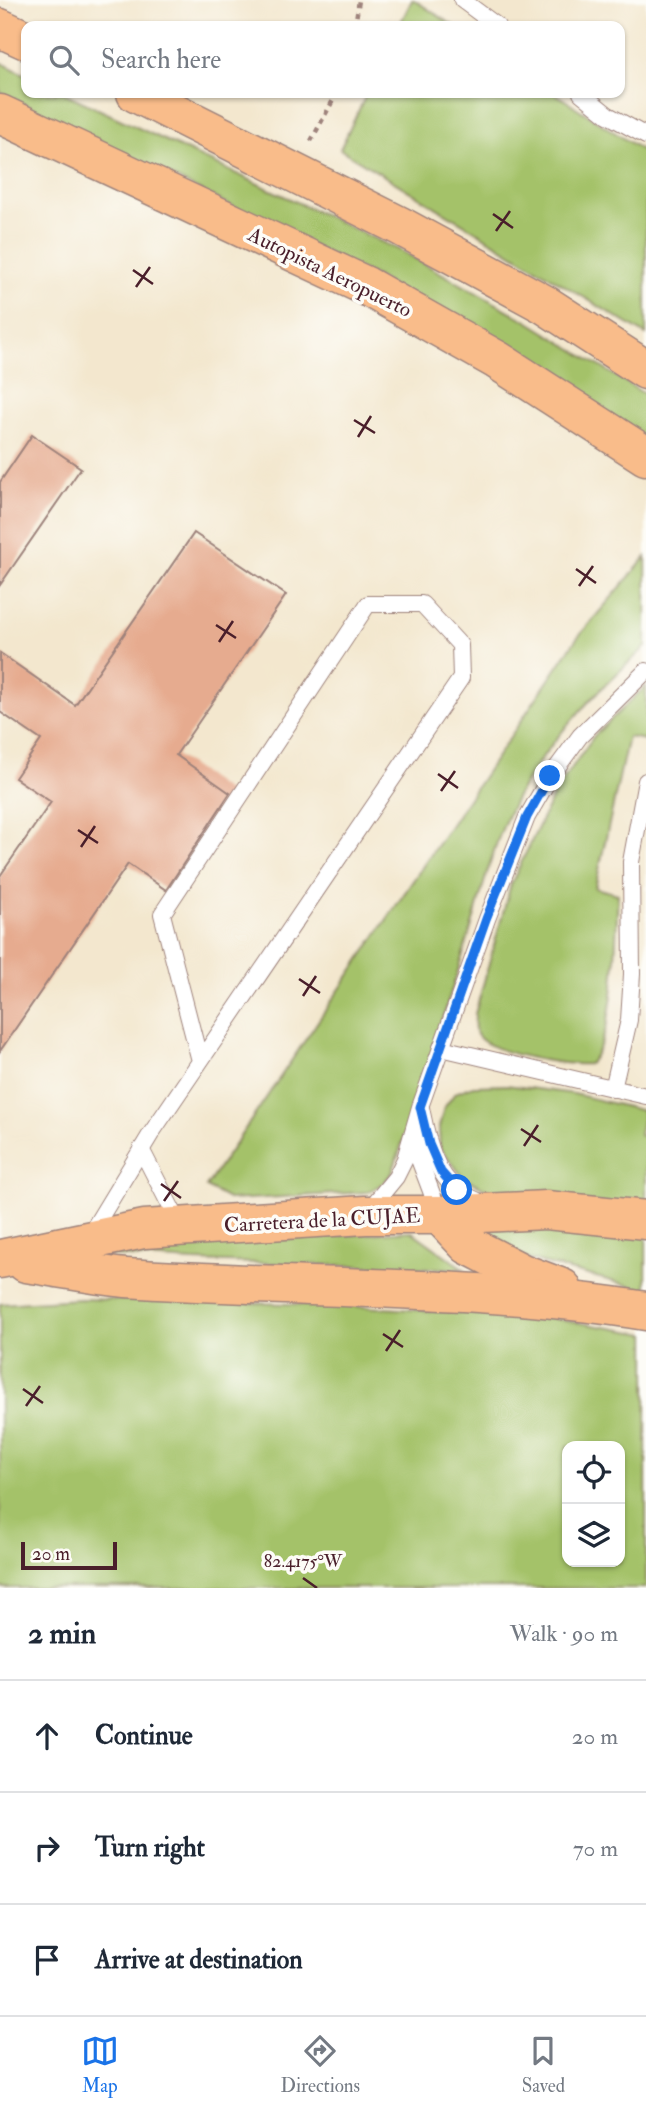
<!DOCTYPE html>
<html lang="en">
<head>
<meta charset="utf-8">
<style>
	:root { --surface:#fff; --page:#f6f6f7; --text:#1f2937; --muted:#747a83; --line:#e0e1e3; --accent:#1a73e8 }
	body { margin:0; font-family:"IM FELL Double Pica",serif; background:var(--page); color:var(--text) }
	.controls { position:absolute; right:21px; bottom:21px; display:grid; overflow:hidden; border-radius:14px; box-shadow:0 2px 5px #0004 }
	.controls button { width:63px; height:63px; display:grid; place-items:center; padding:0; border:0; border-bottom:2px solid var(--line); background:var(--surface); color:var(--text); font:35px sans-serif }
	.scale { position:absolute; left:21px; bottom:18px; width:96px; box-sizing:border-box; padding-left:7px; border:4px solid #4a1f2b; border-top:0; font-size:19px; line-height:24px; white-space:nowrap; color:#4a1f2b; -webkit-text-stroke:5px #fdfcf7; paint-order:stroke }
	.stop { position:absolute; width:21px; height:21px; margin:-16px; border:5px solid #1a73e8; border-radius:50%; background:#fff }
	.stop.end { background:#1a73e8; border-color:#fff; box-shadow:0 2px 7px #0008 }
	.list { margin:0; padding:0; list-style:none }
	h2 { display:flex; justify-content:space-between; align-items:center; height:91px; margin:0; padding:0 28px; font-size:30px }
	h2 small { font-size:23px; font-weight:400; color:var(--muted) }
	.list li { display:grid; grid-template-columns:46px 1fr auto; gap:21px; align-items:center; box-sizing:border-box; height:112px; padding:0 28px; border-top:2px solid var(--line) }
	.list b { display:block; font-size:26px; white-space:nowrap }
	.list em { font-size:23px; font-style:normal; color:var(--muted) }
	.icon { flex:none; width:38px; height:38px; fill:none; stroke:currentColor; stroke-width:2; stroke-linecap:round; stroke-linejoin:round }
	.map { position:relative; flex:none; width:646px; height:1588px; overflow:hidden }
	.search { position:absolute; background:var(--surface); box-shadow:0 2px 5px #0004; left:21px; right:21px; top:21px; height:77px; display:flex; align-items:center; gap:18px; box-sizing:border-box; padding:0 24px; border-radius:14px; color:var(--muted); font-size:26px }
	.sheet { height:427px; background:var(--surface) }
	nav { display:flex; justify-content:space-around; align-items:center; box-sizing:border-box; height:98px; border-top:2px solid var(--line); background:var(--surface); font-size:19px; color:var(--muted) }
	nav a { display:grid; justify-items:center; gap:4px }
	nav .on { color:var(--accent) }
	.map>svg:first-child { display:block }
	.green { fill:#a4c269; stroke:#77704a; stroke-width:2; fill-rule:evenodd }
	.building { fill:#e6ab8f }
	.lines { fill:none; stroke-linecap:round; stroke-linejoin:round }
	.lane-casing { stroke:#9e837c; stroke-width:18 }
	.highway-casing { stroke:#9e837c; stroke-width:41 }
	.path { stroke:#9e837c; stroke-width:4.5; stroke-dasharray:5 5; stroke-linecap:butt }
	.lane { stroke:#fff; stroke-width:16 }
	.highway { stroke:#f9bc8a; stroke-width:38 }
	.route { stroke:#1a73e8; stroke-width:9 }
	.ticks { fill:none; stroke:#4a1f2b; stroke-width:2.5 }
	.labels { text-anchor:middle; stroke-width:7; stroke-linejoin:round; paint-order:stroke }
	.street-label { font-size:21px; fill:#4a1f2b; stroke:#fdfcf7 }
	.ticks-label { font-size:18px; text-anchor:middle; fill:#4a1f2b; stroke:#fdfcf7; stroke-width:7; stroke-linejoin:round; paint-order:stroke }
</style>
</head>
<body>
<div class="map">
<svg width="646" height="1588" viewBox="0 0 646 1588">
	<rect width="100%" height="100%" fill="#fdfcf7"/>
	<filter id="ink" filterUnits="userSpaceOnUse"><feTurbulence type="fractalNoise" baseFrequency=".0143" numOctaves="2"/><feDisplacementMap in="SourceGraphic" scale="14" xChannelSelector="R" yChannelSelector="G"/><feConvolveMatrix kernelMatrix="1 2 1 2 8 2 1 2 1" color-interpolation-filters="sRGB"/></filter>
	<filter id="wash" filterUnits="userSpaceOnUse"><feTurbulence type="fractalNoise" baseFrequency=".00686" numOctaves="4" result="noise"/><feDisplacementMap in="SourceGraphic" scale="28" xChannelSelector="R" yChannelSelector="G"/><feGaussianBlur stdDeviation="1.57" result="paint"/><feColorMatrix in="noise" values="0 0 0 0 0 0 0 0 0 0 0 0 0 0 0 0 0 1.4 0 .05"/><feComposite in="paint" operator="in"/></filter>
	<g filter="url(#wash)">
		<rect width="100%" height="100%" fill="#f3e7ce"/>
		<g class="green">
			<path d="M412,0H414L454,26H399Z"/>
			<path d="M0,62L26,75V93H64L401,251L529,322L646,395V442L382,280L0,92Z"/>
			<path d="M367,93H554L646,153V335L340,149Z"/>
			<path d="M646,557V647C599,689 556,732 523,786C497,827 483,889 469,935C444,1015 419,1094 392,1173L382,1184L368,1192L230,1200L206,1187L577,638Z"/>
			<path d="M646,686V740L628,737L595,888L618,894C615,937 618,1033 589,1064C567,1066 491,1054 478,1036C473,1030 475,1022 475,1014L511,884L555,792L594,736Z"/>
			<path d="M506,1085L574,1094L644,1111L639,1135L646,1137V1207L497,1194L464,1178L440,1148L439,1127L444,1108L455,1093L473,1086Z"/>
			<path d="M468,1226L646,1233V1290L496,1251Z"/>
			<path d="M411,1231L464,1269L192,1261L98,1255L177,1246Z"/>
			<path d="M80,1299L331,1305L551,1318L646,1334V1588H0V1304ZM567,1446H620V1562H567Z"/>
		</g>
		<g id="blocks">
			<g class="building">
				<path d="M32,435L81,468L0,585V482Z"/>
				<path d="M194,533L286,595L176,755L230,793L166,890L128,864L0,1051V876L51,802L15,778L41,740L0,712V653L75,705Z"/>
			</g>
		</g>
	</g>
	<g filter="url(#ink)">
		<use href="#blocks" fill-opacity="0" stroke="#9e837c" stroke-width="2"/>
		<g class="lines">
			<defs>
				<g id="lane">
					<path d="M462,0L497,26"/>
					<path d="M581,93L608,115L646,136"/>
					<path d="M441,1048L646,1096"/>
					<path d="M613,1089L629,1020L632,974L631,862L646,781"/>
					<path d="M421,1108C427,1136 433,1173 459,1191C466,1196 475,1199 483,1204"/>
					<path d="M418,1137L417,1154L440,1215"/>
					<path d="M141,1149L180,1225"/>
					<path d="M368,1211L396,1177L405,1159L420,1107L487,919L527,817L550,777L580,736L646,671"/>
					<path d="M89,1236L152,1132L461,678L460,645L422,604H368L162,914L200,1061"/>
				</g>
				<g id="highway">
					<path d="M0,28L26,40"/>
					<path d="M136,93L400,226L544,304L646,370"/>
					<path d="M0,114L366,286L497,360L646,456"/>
					<path d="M440,1215L468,1245L522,1273L562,1288"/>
					<path d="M0,1259L144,1229L365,1215H440L546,1210L646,1220"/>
					<path d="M26,1263C59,1268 93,1275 126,1278C299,1290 474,1283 646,1311"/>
				</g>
			</defs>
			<use href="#lane" class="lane-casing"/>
			<use href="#highway" class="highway-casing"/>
			<g class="path">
				<path d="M355,26L359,0"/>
				<path d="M311,141L337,93"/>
			</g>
			<use href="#lane" class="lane"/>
			<use href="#highway" class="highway"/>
		</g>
	</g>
	<g class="lines" filter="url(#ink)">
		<path class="route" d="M457,1190L441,1172L429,1144L420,1107L486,919L527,817L550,776"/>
	</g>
	<path class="ticks" d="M493,214L513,228M496,231L510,211M133,270L153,284M136,287L150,267M354,420L375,433M358,437L371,416M576,569L596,583M579,586L593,566M216,625L236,638M219,642L233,621M438,774L458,788M441,791L455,771M78,830L98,843M81,847L95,826M299,979L320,993M303,996L316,976M521,1129L541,1142M524,1146L538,1125M161,1184L181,1198M164,1201L178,1181M383,1334L403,1347M386,1351L400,1330M23,1389L43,1403M26,1406L40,1386M303,1578L317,1588"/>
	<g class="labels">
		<g class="street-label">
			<text transform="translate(330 272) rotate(26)" y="7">Autopista Aeropuerto</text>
			<text transform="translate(322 1220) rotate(-3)" y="7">Carretera de la CUJAE</text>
		</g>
	</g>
	<g class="ticks-label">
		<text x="303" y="1567">82.4175°W</text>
	</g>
</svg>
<div class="controls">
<button><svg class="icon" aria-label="locate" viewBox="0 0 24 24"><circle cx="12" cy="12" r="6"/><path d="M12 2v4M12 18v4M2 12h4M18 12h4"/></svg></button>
<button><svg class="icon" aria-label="layers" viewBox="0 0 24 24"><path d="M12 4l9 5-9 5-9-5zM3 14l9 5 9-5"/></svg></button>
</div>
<div class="scale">20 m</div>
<div class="stop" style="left:457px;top:1190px"></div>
<div class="stop end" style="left:550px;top:776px"></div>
<div class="search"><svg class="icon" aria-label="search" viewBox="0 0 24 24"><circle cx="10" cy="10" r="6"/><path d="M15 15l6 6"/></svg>Search here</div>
</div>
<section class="sheet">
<h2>2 min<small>Walk · 90 m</small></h2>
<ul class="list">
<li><svg class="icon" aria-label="ahead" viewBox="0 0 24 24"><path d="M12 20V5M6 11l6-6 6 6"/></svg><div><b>Continue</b></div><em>20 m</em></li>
<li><svg class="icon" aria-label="right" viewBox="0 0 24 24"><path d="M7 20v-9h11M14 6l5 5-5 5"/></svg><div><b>Turn right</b></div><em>70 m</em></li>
<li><svg class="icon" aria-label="arrive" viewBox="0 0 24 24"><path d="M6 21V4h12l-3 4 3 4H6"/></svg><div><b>Arrive at destination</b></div></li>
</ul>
</section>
<nav>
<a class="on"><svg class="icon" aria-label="map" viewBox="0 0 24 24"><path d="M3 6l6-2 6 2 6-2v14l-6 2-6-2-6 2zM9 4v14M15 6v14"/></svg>Map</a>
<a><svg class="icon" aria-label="directions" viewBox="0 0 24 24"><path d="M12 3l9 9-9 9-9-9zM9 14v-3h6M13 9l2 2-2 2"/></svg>Directions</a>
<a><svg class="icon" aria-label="saved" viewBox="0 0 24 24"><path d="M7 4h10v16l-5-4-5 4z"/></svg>Saved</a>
</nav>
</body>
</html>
